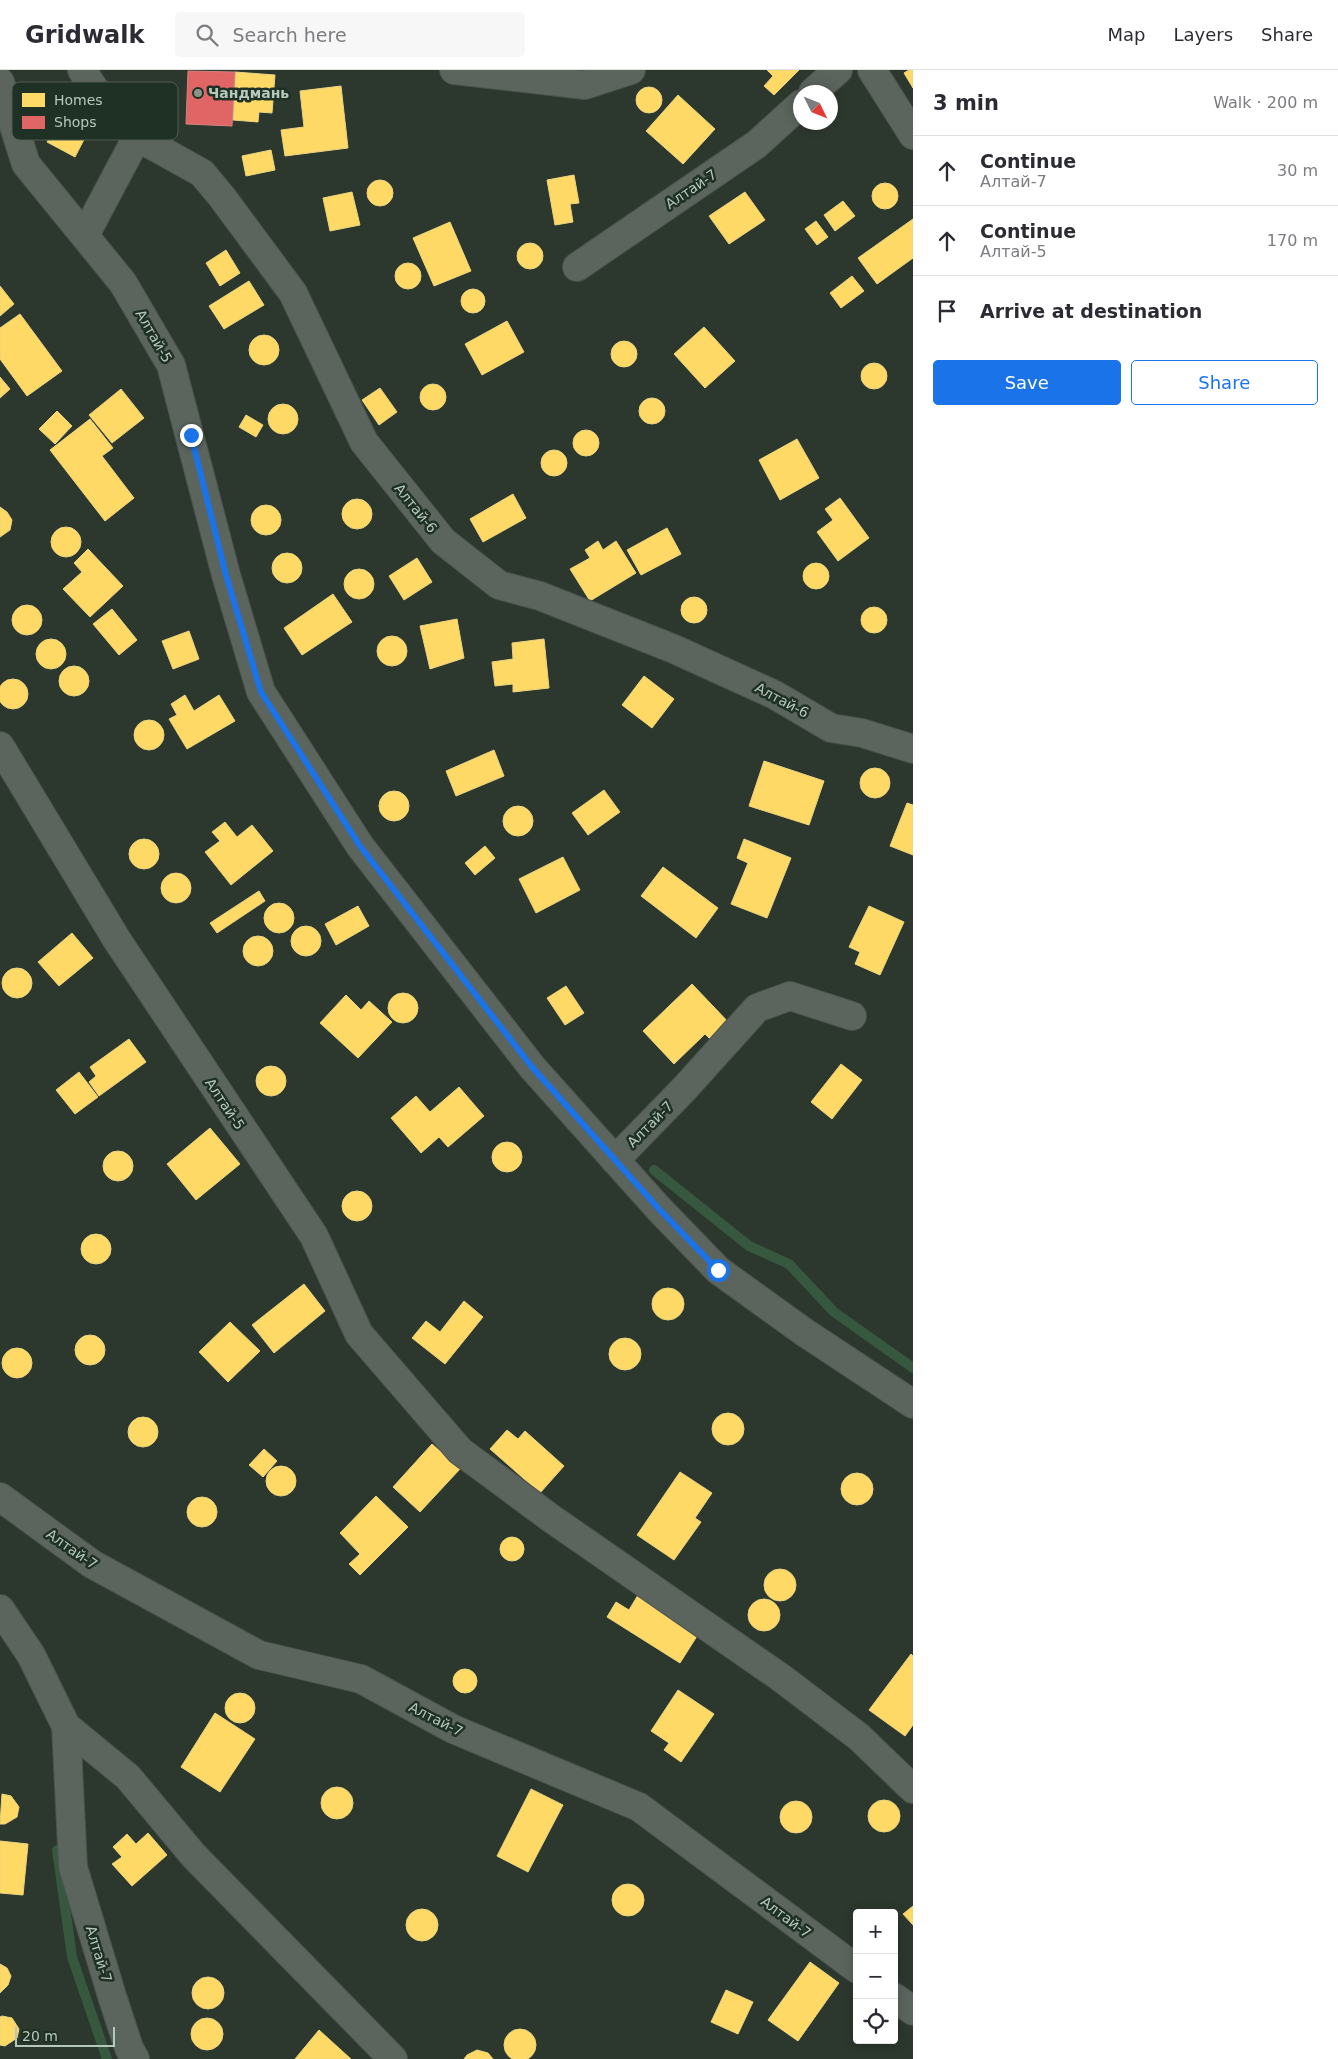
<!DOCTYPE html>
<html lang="en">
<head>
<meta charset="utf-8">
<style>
	:root { --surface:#fff; --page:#f7f7f7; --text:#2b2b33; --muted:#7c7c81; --line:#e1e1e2; --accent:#1a73e8 }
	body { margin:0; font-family:"DejaVu Sans",sans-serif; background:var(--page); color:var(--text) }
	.controls { position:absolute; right:15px; bottom:15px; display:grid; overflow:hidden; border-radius:5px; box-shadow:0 2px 12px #0003 }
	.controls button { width:45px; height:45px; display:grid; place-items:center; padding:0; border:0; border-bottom:1px solid var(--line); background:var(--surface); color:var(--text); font:25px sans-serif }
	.compass { position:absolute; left:793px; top:15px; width:45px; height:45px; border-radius:50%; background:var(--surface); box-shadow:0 2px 12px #0003; rotate:133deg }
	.scale { position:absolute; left:15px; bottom:12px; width:100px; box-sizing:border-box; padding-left:5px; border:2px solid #b6c7bb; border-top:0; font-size:14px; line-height:18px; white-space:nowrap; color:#b6c7bb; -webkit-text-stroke:4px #1f3124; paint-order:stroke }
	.stop { position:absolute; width:15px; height:15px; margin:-11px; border:4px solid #1a73e8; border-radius:50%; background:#fff }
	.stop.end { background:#1a73e8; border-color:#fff; box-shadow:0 1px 5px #0008 }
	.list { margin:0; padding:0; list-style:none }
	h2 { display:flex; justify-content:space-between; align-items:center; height:65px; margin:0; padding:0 20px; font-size:21px }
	h2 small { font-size:16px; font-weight:400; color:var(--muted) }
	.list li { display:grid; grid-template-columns:32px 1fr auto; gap:15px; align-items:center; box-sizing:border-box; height:70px; padding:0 20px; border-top:1px solid var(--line) }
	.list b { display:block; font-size:19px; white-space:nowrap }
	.list p { margin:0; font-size:16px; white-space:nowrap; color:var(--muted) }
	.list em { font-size:16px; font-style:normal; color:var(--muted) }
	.actions { display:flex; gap:10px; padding:15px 20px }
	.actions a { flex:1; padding:11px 0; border:1px solid var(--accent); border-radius:5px; text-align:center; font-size:18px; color:var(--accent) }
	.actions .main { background:var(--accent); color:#fff }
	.icon { flex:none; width:28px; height:28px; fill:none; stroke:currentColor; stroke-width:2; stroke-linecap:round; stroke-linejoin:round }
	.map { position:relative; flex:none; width:913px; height:1989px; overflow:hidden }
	header { display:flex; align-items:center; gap:30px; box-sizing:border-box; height:70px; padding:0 25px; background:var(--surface); border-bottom:1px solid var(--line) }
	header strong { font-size:24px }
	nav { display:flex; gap:28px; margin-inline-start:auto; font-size:18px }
	.search { width:350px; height:45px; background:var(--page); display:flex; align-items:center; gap:12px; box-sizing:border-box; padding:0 18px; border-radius:5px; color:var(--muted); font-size:19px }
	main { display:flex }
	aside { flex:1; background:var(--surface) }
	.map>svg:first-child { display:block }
	.homes { fill:#ffd966; stroke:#e9d480 }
	.shops { fill:#e06666; stroke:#d38380 }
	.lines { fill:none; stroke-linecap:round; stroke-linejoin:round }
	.stream { stroke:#36583f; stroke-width:10 }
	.street-casing { stroke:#49514b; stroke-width:30 }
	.street { stroke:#5b655e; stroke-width:28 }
	.route { stroke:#1a73e8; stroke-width:6 }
	.poi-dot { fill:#86958a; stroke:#1f3124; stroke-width:2 }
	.labels { text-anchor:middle; stroke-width:5; stroke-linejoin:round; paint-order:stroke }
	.poi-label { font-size:14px; font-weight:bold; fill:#b6c7bb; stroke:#1f3124; text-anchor:start }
	.street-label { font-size:14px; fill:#b6c7bb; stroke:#1f3124 }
	.key { fill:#1f3124; stroke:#4c5e51; stroke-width:1 }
	.key-label { font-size:14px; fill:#b6c7bb }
</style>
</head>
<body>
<header>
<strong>Gridwalk</strong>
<div class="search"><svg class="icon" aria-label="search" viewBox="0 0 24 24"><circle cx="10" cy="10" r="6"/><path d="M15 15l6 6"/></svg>Search here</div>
<nav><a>Map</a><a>Layers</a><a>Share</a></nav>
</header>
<main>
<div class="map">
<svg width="913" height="1989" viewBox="0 0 913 1989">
	<rect width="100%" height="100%" fill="#2c372e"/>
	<g class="homes">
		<path d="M767,0H799L774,25L764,16L773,6Z"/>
		<path d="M909,0H913V18L904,3Z"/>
		<path d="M235,2L275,5L272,43L259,42L258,52L233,50Z"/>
		<path d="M341,16L348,78L285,86L281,60L304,57L300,21Z"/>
		<circle cx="649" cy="30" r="13"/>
		<path d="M678,25L715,59L683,94L646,61Z"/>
		<path d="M66,38L93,52L75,87L47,72Z"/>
		<path d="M271,80L275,100L246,106L242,86Z"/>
		<path d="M574,105L579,133L570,134L573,152L555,155L547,110Z"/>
		<circle cx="380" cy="123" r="13"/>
		<circle cx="885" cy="126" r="13"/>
		<path d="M352,122L360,155L330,161L323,128Z"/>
		<path d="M745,122L765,150L729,174L709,146Z"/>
		<path d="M843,131L855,146L835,161L824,145Z"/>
		<path d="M913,149V188L877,214L858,188Z"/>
		<path d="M816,151L828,167L817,175L805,159Z"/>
		<path d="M450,152L471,201L434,216L413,168Z"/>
		<circle cx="530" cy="186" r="13"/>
		<path d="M226,180L240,203L220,216L206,193Z"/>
		<circle cx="408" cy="206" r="13"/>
		<path d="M852,206L864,221L841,238L830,223Z"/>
		<path d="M249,211L264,235L224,259L209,236Z"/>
		<path d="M0,216L14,234L0,246Z"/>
		<circle cx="473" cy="231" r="12"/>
		<path d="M20,244L62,301L27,326L0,289V258Z"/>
		<path d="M507,251L524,282L482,305L465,274Z"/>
		<path d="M704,257L735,291L705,318L674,284Z"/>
		<circle cx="264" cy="280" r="15"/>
		<circle cx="624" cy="284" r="13"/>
		<circle cx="874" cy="306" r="13"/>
		<path d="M0,307L10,319L0,328Z"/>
		<circle cx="433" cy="327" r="13"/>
		<path d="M380,318L397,342L379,355L362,330Z"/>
		<path d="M121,319L144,348L112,373L89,345Z"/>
		<circle cx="652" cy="341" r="13"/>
		<circle cx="283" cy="349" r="15"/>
		<path d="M57,341L72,356L55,374L39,359Z"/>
		<path d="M246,345L263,355L256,367L239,357Z"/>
		<path d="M90,349L113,378L102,386L134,428L105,451L50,380Z"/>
		<circle cx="586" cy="373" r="13"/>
		<path d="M797,369L819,408L780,430L759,390Z"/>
		<circle cx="554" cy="393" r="13"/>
		<path d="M513,424L526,448L483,472L470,449Z"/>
		<path d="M840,428L869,468L838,491L817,462L833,450L825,439Z"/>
		<circle cx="357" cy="444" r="15"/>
		<circle cx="266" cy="450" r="15"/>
		<path d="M0,437L7,442L12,450L10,460L0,467Z"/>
		<circle cx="66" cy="472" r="15"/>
		<path d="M667,458L681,484L641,505L627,480Z"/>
		<path d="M598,471L603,480L616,471L636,503L590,531L570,499L590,488L585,480Z"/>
		<path d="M88,479L123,516L90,547L63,519L82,502L74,493Z"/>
		<circle cx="287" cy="498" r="15"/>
		<path d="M417,488L432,512L404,530L389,506Z"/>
		<circle cx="816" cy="506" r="13"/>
		<circle cx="359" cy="514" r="15"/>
		<path d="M333,524L352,552L302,585L284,558Z"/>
		<circle cx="694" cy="540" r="13"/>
		<circle cx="27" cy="550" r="15"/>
		<circle cx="874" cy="550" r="13"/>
		<path d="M112,539L137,570L119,585L93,554Z"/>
		<path d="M457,549L464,588L430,599L420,556Z"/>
		<path d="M189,561L199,589L173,599L162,571Z"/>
		<circle cx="392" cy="581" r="15"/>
		<path d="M544,569L549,618L513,622V614L495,616L492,592L513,589L512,573Z"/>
		<circle cx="51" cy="584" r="15"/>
		<circle cx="74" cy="611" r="15"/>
		<path d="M644,606L674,629L652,658L622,635Z"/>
		<circle cx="13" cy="624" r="15"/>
		<path d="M185,625L194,641L219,625L235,651L187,679L169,649L177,645L171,634Z"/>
		<circle cx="149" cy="665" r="15"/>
		<path d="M494,680L504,706L456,726L446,701Z"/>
		<path d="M764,691L824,711L809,755L749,736Z"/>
		<circle cx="875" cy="713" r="15"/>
		<path d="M604,720L620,742L588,765L572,743Z"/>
		<circle cx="394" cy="736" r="15"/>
		<path d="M907,733L913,735V785L890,776Z"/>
		<circle cx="518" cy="751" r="15"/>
		<path d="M225,752L237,767L252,755L273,781L231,815L205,782L220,771L212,762Z"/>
		<path d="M744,769L791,788L767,848L731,834L748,793L737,788Z"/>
		<circle cx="144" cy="784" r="15"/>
		<path d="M485,776L495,788L475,805L465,793Z"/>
		<path d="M563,787L580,820L536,843L519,809Z"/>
		<path d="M663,797L718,838L696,868L641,826Z"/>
		<circle cx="176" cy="818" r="15"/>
		<path d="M259,821L265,831L217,863L210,853Z"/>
		<circle cx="279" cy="848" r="15"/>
		<path d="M358,836L369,856L336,875L325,854Z"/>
		<path d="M869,836L904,852L880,905L855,894L860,882L849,877Z"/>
		<circle cx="306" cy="871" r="15"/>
		<path d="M72,863L93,888L59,916L38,892Z"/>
		<circle cx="258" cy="881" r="15"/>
		<circle cx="17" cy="913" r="15"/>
		<path d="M692,914L732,956L714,973L705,964L674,994L643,961Z"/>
		<path d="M566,916L584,943L565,955L547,928Z"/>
		<circle cx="403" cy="938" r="15"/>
		<path d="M346,925L361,940L369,931L392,952L358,988L320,953Z"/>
		<path d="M129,969L146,992L99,1026L89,1012L96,1006L90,997Z"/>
		<path d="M841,994L862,1010L832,1049L811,1032Z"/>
		<circle cx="271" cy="1011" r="15"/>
		<path d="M79,1002L98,1027L75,1044L56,1020Z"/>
		<path d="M459,1017L484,1046L448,1077L439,1067L421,1083L391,1048L416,1026L430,1042Z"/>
		<path d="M210,1058L240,1094L196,1130L167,1094Z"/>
		<circle cx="507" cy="1087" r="15"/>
		<circle cx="118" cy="1096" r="15"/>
		<circle cx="357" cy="1136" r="15"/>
		<circle cx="96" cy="1179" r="15"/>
		<path d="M304,1214L325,1241L274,1283L252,1255Z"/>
		<circle cx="668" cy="1234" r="16"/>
		<path d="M464,1231L483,1247L445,1294L412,1268L426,1251L440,1262Z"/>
		<path d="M230,1252L260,1281L228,1312L199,1282Z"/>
		<circle cx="90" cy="1280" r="15"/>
		<circle cx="625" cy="1284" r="16"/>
		<circle cx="17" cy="1293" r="15"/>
		<circle cx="728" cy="1359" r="16"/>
		<circle cx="143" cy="1362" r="15"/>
		<path d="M507,1360L518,1369L525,1361L564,1396L540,1423L490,1379Z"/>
		<path d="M432,1374L460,1399L420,1442L393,1417Z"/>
		<path d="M264,1379L277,1391L263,1407L249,1395Z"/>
		<circle cx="281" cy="1411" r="15"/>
		<path d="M680,1402L712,1423L695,1448L701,1452L674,1490L637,1465Z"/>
		<circle cx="857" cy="1419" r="16"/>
		<path d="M376,1426L408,1457L360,1505L349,1494L360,1484L340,1463Z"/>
		<circle cx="202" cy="1442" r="15"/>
		<circle cx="512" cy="1479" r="12"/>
		<circle cx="780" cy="1515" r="16"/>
		<path d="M638,1525L699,1563L680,1593L607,1547L616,1532L629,1540Z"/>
		<circle cx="764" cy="1545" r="16"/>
		<path d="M911,1584L913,1586V1655L905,1666L869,1640Z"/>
		<circle cx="465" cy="1611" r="12"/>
		<path d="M678,1620L714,1644L681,1692L664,1680L669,1673L651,1661Z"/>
		<circle cx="240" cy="1638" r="15"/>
		<path d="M215,1643L255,1669L220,1722L181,1697Z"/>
		<circle cx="337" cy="1733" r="16"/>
		<path d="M531,1719L563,1735L528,1802L497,1786Z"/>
		<path d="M2,1724L11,1726L19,1737L17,1747L5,1754H0Z"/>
		<circle cx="884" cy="1746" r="16"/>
		<circle cx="796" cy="1747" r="16"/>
		<path d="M148,1763L167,1785L132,1816L112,1794L122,1787L113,1777L127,1764L136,1774Z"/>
		<path d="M0,1771L28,1774L23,1825L0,1823Z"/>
		<circle cx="628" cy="1830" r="16"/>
		<path d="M913,1836V1855L903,1844Z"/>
		<circle cx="422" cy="1855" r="16"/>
		<path d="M810,1892L839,1913L798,1971L768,1950Z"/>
		<path d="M0,1894L7,1898L11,1906L8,1915L0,1923Z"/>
		<circle cx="208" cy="1923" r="16"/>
		<path d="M726,1920L753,1932L738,1964L711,1952Z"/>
		<path d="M2,1946L12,1948L19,1959L17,1968L5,1976L0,1975V1947Z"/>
		<circle cx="207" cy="1964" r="16"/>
		<circle cx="520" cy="1975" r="16"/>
		<path d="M319,1960L351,1989H295Z"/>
		<path d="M477,1980L488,1983L493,1989H464L467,1985Z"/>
	</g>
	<path class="shops" d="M188,1L235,2L232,56L186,54Z"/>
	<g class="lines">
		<g class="stream">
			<path d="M654,1100L749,1176L789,1194L834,1242L913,1298"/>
			<path d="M57,1780L72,1887L107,1989"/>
		</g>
		<defs>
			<g id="street">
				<path d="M82,0L97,23L137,67L202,103L222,127L293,223L364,372L443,471L499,515L540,526L674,579L775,625L831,658L862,663L913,679"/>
				<path d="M454,0L585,15L631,0"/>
				<path d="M872,0L913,65"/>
				<path d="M0,12L26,94L123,213L171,295L226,505L261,622L360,776L532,997L659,1139L718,1200L804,1262L913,1334"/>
				<path d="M813,22L838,0"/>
				<path d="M85,165L137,67"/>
				<path d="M577,197L757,74L801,34"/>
				<path d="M0,676L117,870L314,1166L359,1264L460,1381L552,1449L780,1607L859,1667L913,1719"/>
				<path d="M615,1090L685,1018L757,938L790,926L852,946"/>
				<path d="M0,1427L92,1494L259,1585L361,1609L453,1659L639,1737L857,1899"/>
				<path d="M0,1539L31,1585L66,1656L128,1707L194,1786L393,1989"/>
				<path d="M66,1656L73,1797L112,1926L129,1978L135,1989"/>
				<path d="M894,1927L913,1941"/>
			</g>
		</defs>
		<use href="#street" class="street-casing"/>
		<use href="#street" class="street"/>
	</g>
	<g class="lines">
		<path class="route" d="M191,365L226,505L261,622L360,776L532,997L659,1139L718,1200"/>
	</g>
	<circle class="poi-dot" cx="198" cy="23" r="5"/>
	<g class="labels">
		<g class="poi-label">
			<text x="208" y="28">Чандмань</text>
		</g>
		<g class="street-label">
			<text transform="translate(691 119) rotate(-34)" y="5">Алтай-7</text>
			<text transform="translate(154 266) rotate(60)" y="5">Алтай-5</text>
			<text transform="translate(416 438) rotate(51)" y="5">Алтай-6</text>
			<text transform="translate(782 630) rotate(28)" y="5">Алтай-6</text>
			<text transform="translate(225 1034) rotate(56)" y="5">Алтай-5</text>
			<text transform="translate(650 1054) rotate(-45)" y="5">Алтай-7</text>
			<text transform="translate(72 1479) rotate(35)" y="5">Алтай-7</text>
			<text transform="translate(436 1649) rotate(27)" y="5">Алтай-7</text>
			<text transform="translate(786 1847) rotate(37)" y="5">Алтай-7</text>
			<text transform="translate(99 1884) rotate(73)" y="5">Алтай-7</text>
		</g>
	</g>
	<rect x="12" y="12" width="166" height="58" rx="8" class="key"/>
	<rect x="22" y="23" width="23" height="14" fill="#ffd966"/>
	<rect x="22" y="46" width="23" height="13" fill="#e06666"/>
	<g class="key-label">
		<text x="54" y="35">Homes</text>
		<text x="54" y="57">Shops</text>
	</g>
</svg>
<div class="controls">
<button>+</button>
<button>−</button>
<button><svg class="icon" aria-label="locate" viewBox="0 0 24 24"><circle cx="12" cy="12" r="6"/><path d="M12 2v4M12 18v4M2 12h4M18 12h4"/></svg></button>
</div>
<svg class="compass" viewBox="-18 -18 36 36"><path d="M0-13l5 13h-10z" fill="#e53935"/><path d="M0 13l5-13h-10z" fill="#7c7c81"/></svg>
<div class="scale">20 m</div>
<div class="stop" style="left:718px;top:1200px"></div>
<div class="stop end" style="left:191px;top:365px"></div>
</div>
<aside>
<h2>3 min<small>Walk · 200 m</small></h2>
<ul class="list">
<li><svg class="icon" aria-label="ahead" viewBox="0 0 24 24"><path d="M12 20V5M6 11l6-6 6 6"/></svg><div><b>Continue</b><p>Алтай-7</p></div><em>30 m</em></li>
<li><svg class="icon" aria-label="ahead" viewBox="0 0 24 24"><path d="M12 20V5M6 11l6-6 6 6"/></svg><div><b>Continue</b><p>Алтай-5</p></div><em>170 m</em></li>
<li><svg class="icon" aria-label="arrive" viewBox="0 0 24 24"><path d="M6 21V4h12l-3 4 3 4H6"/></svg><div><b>Arrive at destination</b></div></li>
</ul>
<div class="actions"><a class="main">Save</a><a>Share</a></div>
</aside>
</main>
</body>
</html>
